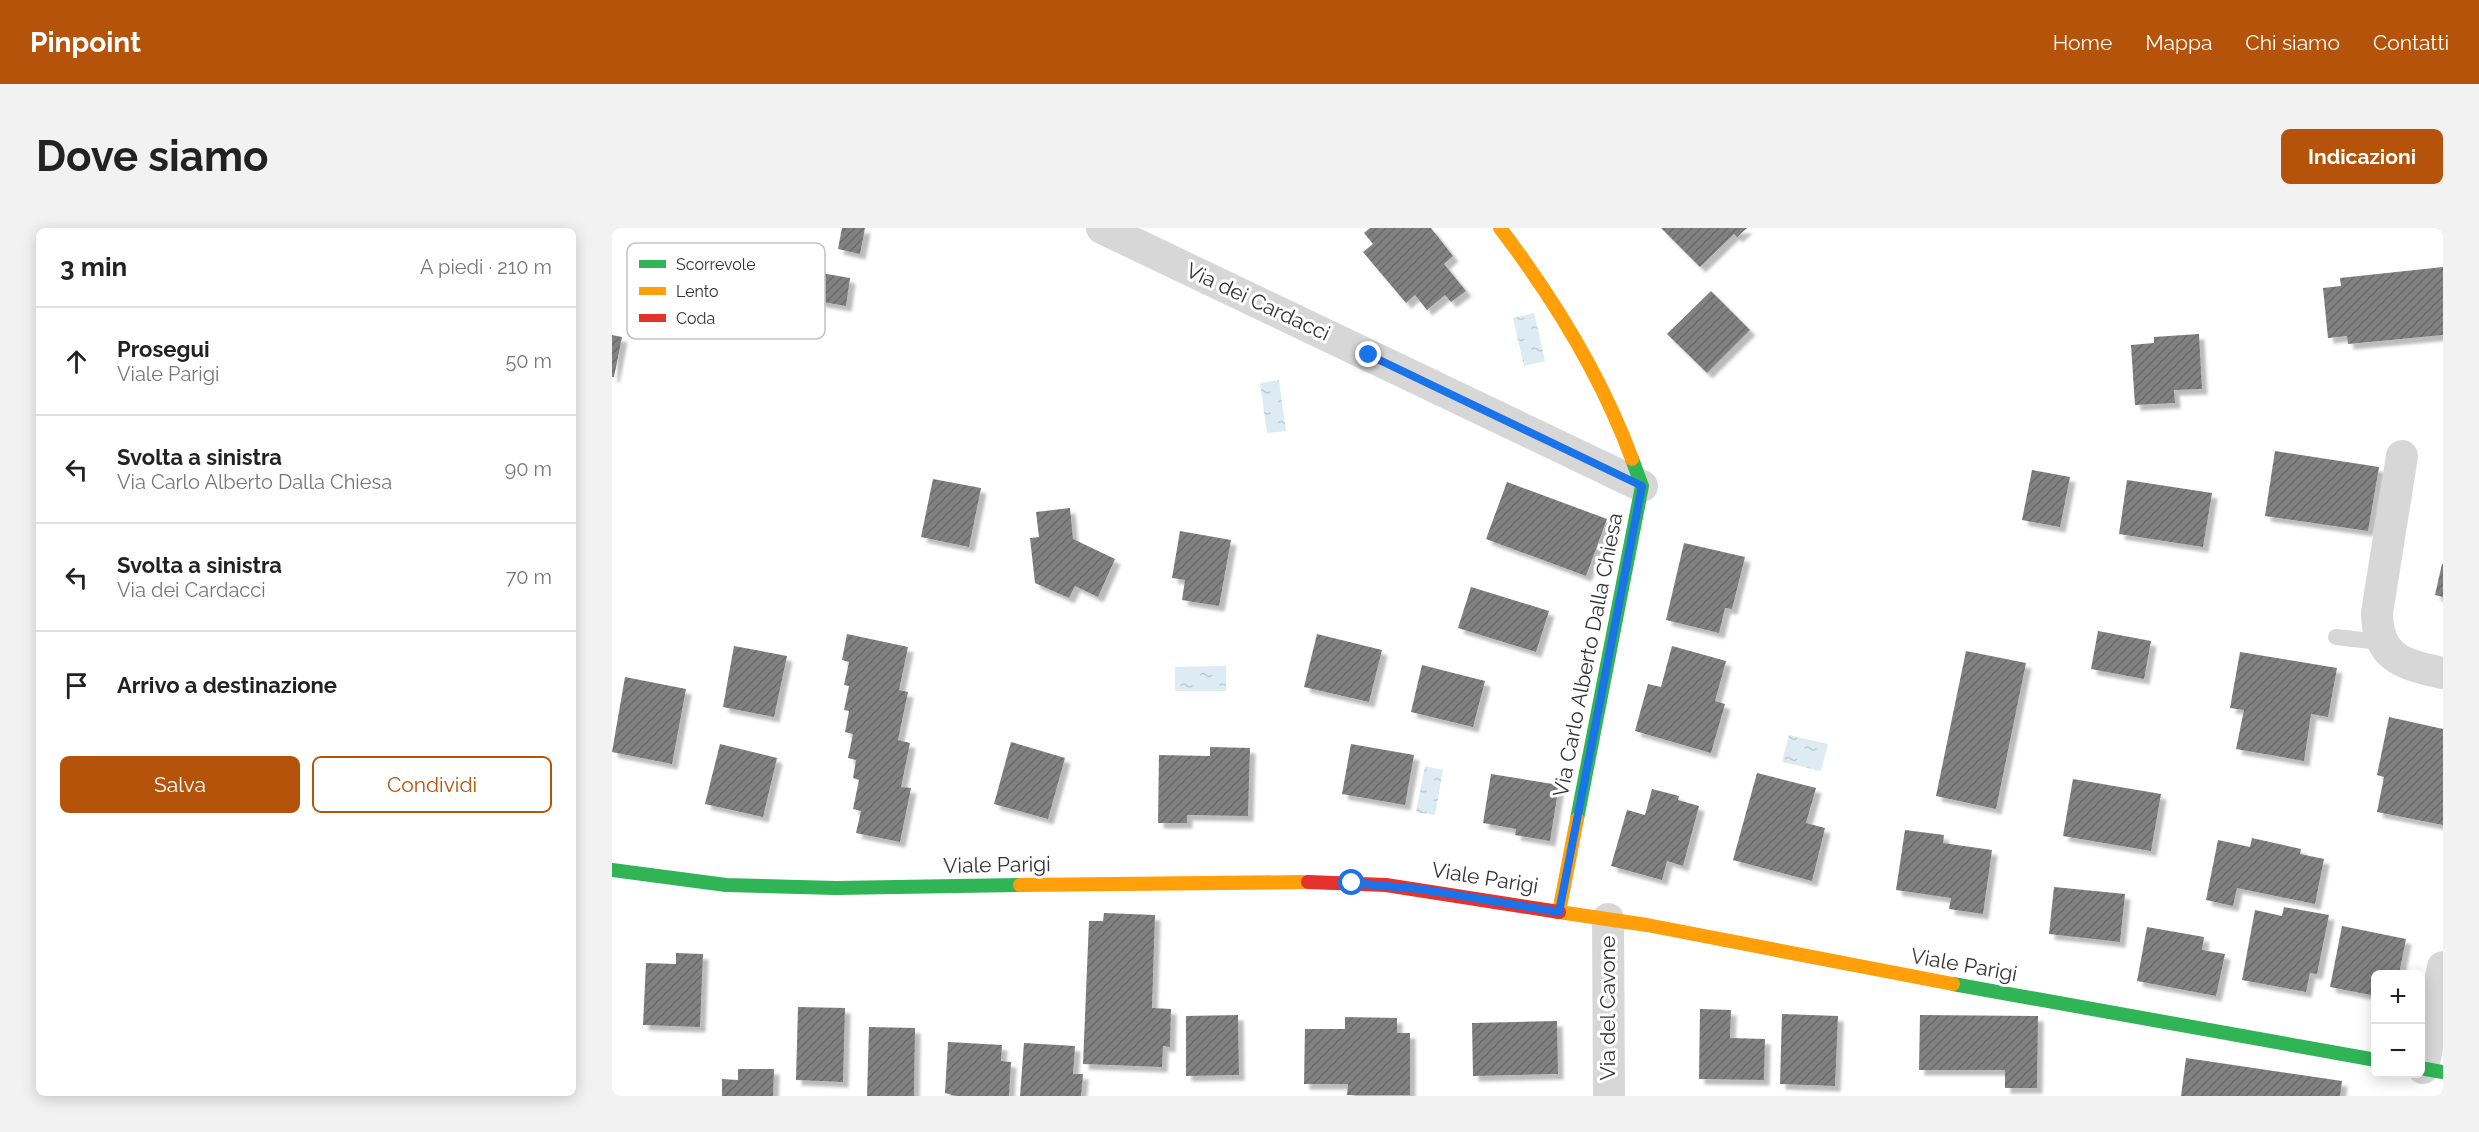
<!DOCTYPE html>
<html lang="it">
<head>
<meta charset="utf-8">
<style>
	:root { --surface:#fff; --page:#f2f2f2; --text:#222; --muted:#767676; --line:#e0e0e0; --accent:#b45309 }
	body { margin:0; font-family:Raleway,sans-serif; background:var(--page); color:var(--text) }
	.controls { position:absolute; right:18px; bottom:18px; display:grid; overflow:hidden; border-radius:9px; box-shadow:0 3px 15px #0003 }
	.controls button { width:54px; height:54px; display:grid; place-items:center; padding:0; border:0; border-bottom:2px solid var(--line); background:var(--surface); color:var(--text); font:30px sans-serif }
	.stop { position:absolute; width:18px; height:18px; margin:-14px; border:4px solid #1a73e8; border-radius:50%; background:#fff }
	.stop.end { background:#1a73e8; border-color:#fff; box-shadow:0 2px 6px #0008 }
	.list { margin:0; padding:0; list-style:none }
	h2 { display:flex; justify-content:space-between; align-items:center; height:78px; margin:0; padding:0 24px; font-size:26px }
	h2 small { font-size:20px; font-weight:400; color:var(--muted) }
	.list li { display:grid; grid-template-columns:39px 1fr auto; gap:18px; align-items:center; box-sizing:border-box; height:108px; padding:0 24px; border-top:2px solid var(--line) }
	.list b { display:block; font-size:22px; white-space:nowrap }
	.list p { margin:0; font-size:20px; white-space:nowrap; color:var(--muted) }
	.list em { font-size:20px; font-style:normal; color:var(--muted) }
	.actions { display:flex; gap:12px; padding:18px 24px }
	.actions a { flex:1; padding:14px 0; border:2px solid var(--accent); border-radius:9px; text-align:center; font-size:21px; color:var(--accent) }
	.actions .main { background:var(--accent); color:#fff }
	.icon { flex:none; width:33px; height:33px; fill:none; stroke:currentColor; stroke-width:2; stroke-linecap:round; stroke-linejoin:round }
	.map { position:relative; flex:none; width:1831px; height:868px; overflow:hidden; border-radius:9px }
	header { display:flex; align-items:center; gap:36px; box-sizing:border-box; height:84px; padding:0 30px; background:var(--accent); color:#fff }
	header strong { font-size:28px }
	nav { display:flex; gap:33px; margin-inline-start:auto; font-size:21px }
	.intro { display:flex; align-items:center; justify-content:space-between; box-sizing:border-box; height:144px; padding:0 36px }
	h1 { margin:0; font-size:42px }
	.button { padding:15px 27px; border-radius:9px; background:var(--accent); color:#fff; font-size:21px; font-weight:700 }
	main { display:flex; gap:36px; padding:0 36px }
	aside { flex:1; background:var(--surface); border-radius:9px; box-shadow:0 3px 15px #0003 }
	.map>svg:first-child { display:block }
	.water { fill:url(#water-ripples) }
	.building { fill:url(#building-hatch); filter:url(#shadow) }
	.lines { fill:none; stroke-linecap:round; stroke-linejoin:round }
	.lane { stroke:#d7d7d7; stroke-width:16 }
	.street { stroke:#d7d7d7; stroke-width:32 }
	.fast { stroke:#30b455; stroke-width:14 }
	.slow { stroke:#ff9f0a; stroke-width:14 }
	.jam { stroke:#e5322d; stroke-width:14 }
	.route { stroke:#1a73e8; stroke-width:8 }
	.labels { text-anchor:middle; stroke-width:6; stroke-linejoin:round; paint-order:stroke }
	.street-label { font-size:21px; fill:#333; stroke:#fff }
	.key { fill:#fff; stroke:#c2c2c2; stroke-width:1.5 }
	.key-label { font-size:16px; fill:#333 }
</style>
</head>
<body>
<header>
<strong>Pinpoint</strong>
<nav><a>Home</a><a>Mappa</a><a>Chi siamo</a><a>Contatti</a></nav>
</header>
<div class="intro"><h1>Dove siamo</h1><a class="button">Indicazioni</a></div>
<main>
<aside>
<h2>3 min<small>A piedi · 210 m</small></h2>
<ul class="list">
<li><svg class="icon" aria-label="ahead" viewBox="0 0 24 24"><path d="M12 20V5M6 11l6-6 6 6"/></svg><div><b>Prosegui</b><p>Viale Parigi</p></div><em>50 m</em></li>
<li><svg class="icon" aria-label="left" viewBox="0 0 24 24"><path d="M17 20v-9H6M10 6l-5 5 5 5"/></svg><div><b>Svolta a sinistra</b><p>Via Carlo Alberto Dalla Chiesa</p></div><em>90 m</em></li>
<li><svg class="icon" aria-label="left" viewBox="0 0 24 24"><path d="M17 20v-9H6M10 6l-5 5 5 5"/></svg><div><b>Svolta a sinistra</b><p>Via dei Cardacci</p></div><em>70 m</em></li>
<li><svg class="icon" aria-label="arrive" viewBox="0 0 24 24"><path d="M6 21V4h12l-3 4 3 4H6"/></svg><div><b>Arrivo a destinazione</b></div></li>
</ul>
<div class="actions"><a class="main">Salva</a><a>Condividi</a></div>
</aside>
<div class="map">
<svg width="1831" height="868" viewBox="0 0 1831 868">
	<defs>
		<pattern id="water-ripples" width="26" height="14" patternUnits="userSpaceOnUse" patternTransform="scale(1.5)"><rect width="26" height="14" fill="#ddebf3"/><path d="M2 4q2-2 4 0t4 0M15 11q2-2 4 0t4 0" fill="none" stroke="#becad1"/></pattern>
		<pattern id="building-hatch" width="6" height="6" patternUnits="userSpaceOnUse" patternTransform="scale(1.5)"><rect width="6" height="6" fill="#818181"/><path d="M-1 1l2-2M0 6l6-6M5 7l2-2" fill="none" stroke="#6a6a6a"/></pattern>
		<filter id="shadow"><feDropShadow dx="5.5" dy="5.5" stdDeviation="1.5" flood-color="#0004"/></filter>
	</defs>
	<rect width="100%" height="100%" fill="#fff"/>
	<g class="water">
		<path d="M922,85L933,133L912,138L901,90Z"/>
		<path d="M667,152L674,203L655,205L648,155Z"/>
		<path d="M614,438V463H563V439Z"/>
		<path d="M1177,507L1216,516L1209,543L1170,534Z"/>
		<path d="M813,538L831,542L823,587L804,584Z"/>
	</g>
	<g class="building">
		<path d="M230,0H253L248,26L226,21Z"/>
		<path d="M758,0H819L841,28L832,36L854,63L839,74L833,67L815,82L803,67L794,75L751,24L761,16L752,5Z"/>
		<path d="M1049,0H1135L1125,9L1122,6L1088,39Z"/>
		<path d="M1831,39V107L1736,116L1735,108L1716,110L1711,60L1729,58L1728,50Z"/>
		<path d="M209,45L238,50L234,78L205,73Z"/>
		<path d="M1099,63L1138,102L1095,145L1055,106Z"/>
		<path d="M1587,106L1590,161L1562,162L1563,175L1523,177L1519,117L1542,115V109Z"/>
		<path d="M0,107L10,109L2,149H0Z"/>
		<path d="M1663,223L1767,239L1756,303L1653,288Z"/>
		<path d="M1420,242L1458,249L1448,299L1410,292Z"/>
		<path d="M321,251L369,260L357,319L309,309Z"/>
		<path d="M1515,252L1600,265L1591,319L1507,306Z"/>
		<path d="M895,254L995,291L974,348L874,311Z"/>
		<path d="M458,280L461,311L503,331L486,369L463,358L457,370L423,355L418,310L427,309L424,284Z"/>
		<path d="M568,303L619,312L607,378L570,372L573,352L560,350Z"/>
		<path d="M1072,315L1133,329L1120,381L1113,380L1107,405L1054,392Z"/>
		<path d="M1830,336H1831V369L1823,367Z"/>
		<path d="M859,359L937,383L924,424L846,400Z"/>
		<path d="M1486,403L1539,413L1532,451L1479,441Z"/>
		<path d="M235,406L296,419L287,462L296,464L286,512L298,515L289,559L299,560L288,614L244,605L249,583L241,581L247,552L241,550L244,532L236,530L241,506L233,504L237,483L232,482L237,458L232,457L237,434L230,432Z"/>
		<path d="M705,406L770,422L757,474L692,459Z"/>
		<path d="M122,418L175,428L162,489L111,479Z"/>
		<path d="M1060,418L1114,433L1103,473L1113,476L1099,525L1023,503L1036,456L1049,459Z"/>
		<path d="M1354,423L1414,435L1384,581L1324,568Z"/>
		<path d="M1628,424L1725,440L1716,489L1699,486L1692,533L1624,521L1632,482L1618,480Z"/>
		<path d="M810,437L873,453L861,499L799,484Z"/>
		<path d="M13,449L74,461L60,536L0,524Z"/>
		<path d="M1777,489L1831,501V597L1765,584L1772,549L1765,547Z"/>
		<path d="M399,514L453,530L436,591L382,576Z"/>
		<path d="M108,516L165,530L151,589L93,576Z"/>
		<path d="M739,516L802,527L793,577L730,566Z"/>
		<path d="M598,519L638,520L636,588L575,587V595H546L547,527L598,528Z"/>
		<path d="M1145,545L1204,560L1194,595L1213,600L1200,653L1121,632Z"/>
		<path d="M879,546L947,557L938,613L903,607L904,601L871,595Z"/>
		<path d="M1461,551L1549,566L1539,623L1451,608Z"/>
		<path d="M1040,561L1067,568L1066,572L1087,578L1071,638L1055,633L1050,652L999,638L1015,582L1033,587Z"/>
		<path d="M1293,602L1332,607L1331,615L1380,622L1371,686L1337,681L1339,670L1284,662Z"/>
		<path d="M1640,610L1689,621L1688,626L1712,631L1703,676L1625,660L1621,678L1594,672L1606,612L1638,619Z"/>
		<path d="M1442,659L1513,666L1508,714L1437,706Z"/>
		<path d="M1672,679L1717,687L1705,746L1698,745L1694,764L1630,752L1643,682L1670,688Z"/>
		<path d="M492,685L543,687L540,780L559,781L558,819L551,818L550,839L471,836L477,693H491Z"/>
		<path d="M1730,698L1794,711L1787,746H1764V768L1718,759Z"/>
		<path d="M1535,699L1592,709L1590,722L1613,726L1604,768L1525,753Z"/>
		<path d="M64,725L91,726L88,799L31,797L34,735L64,736Z"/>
		<path d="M186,779L233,780L231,854L184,852Z"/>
		<path d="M1088,781L1119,782L1118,810L1153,811L1152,852L1087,851Z"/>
		<path d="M1170,786L1226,788L1223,858L1168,856Z"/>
		<path d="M626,787L627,847L574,848V788Z"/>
		<path d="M1308,787L1426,788L1425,860H1393V842H1307Z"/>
		<path d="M733,789L785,790V805H798V867H735L736,856H692L693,801H733Z"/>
		<path d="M945,793L946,846L861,848L860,795Z"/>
		<path d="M257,799L303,800L302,868H255Z"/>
		<path d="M336,814L390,817L389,833L399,834L397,868H344L333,865Z"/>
		<path d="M412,815L463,818L461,846H471L469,868H408Z"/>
		<path d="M1574,830L1730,853L1728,868H1569Z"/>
		<path d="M126,841H162L161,868H110V851L126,852Z"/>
	</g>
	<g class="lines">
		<path class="lane" d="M1724,409L1768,414"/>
		<g class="street">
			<path d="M490,0L1030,258"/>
			<path d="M1790,228L1765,385C1765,430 1792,437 1831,445"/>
			<path d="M996,691L997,868"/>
			<path d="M1811,840L1831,739"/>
		</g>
		<g class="fast">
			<path d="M965,591L1030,258L1020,231"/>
			<path d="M0,642L114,657L224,660L408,657"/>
			<path d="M1341,756L1764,832"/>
			<path d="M1808,840L1831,844"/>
		</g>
		<g class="slow">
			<path d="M888,0C942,71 989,147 1020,231"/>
			<path d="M408,657L696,654"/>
			<path d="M947,684L965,591"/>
			<path d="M947,684L1035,697L1341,756"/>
		</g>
		<path class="jam" d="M696,654L774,657L947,684"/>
	</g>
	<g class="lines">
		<path class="route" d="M740,655L808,661L947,684L1030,258L757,127"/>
	</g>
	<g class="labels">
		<g class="street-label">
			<text transform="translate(646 74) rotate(25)" y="7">Via dei Cardacci</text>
			<text transform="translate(976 427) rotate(-79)" y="7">Via Carlo Alberto Dalla Chiesa</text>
			<text transform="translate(385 637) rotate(-1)" y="7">Viale Parigi</text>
			<text transform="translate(873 650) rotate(9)" y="7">Viale Parigi</text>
			<text transform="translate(1352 737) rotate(10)" y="7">Viale Parigi</text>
			<text transform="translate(996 780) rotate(-90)" y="7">Via del Cavone</text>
		</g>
	</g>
	<rect x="15" y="15" width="198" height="96" rx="9" class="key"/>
	<rect x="27" y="32" width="27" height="8" fill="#30b455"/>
	<rect x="27" y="59" width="27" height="8" fill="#ff9f0a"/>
	<rect x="27" y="86" width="27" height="8" fill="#e5322d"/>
	<g class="key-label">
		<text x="64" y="42">Scorrevole</text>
		<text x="64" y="69">Lento</text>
		<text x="64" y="96">Coda</text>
	</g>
</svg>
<div class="controls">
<button>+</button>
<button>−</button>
</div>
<div class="stop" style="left:740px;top:655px"></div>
<div class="stop end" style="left:757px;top:127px"></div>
</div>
</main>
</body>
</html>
